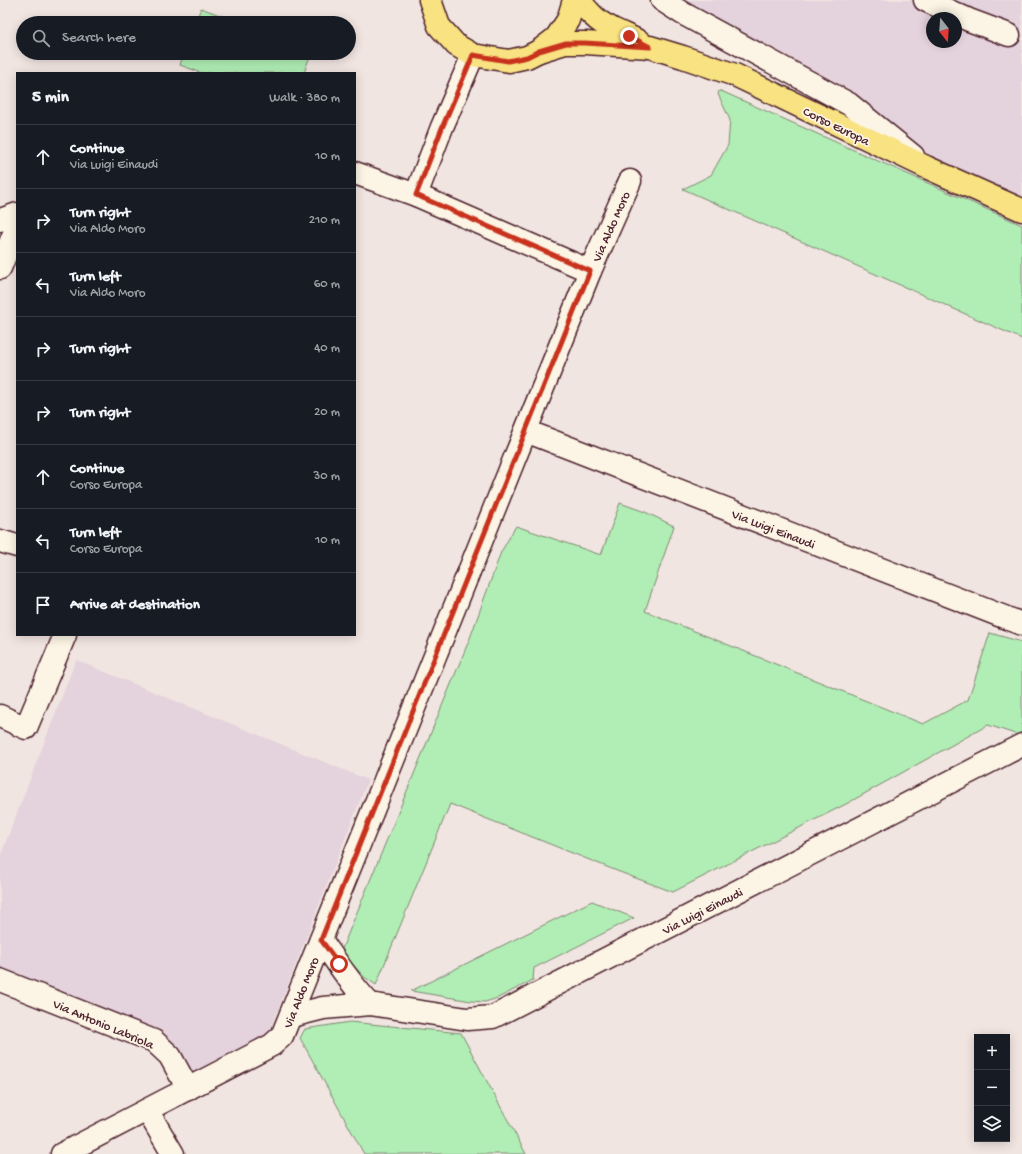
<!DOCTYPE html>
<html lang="en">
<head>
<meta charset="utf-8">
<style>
	:root { --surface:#171b24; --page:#242831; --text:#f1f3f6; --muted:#9ea1a6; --line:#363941 }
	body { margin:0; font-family:"Gochi Hand",sans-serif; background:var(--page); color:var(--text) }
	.controls { position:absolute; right:12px; bottom:12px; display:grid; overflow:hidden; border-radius:0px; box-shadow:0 2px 10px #0003 }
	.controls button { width:36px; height:36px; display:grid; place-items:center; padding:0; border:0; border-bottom:1px solid var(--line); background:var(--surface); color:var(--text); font:20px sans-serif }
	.compass { position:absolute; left:926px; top:12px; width:36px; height:36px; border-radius:50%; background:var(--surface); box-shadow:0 2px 10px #0003; rotate:163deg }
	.stop { position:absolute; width:12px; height:12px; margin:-9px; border:3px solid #c8321e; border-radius:50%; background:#fff }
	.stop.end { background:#c8321e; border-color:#fff; box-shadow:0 1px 4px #0008 }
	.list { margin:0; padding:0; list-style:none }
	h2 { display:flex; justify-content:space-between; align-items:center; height:52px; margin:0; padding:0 16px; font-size:17px }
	h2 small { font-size:13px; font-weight:400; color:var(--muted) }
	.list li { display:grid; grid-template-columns:26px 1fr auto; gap:12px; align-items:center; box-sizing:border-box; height:64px; padding:0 16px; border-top:1px solid var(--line) }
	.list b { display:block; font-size:15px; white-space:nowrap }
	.list p { margin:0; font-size:13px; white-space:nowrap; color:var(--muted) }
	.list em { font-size:13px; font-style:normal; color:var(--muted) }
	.icon { flex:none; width:22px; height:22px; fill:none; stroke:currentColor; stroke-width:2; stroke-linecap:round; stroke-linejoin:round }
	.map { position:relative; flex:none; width:1022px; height:1154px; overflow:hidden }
	.search { position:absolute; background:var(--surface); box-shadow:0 2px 10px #0003; left:16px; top:16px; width:340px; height:44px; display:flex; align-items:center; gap:10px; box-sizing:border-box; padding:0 14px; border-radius:22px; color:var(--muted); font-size:15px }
	.panel { position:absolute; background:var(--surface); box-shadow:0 2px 10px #0003; left:16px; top:72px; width:340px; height:564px; border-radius:0px }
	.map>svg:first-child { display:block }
	.built { fill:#e4d2dc; fill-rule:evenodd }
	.green { fill:#b0eeb5; stroke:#7d8670 }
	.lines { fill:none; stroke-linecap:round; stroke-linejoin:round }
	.minor-casing { stroke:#4a1f2b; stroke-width:25 }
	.major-casing { stroke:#4a1f2b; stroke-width:25 }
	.minor { stroke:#fcf5e5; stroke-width:22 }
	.major { stroke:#f8e281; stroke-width:22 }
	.route { stroke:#c8321e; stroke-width:5 }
	.labels { text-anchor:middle; stroke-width:3.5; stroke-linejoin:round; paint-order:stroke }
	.street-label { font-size:13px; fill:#4a1f2b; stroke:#fcf5e5 }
</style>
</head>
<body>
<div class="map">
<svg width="1022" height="1154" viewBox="0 0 1022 1154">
	<rect width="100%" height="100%" fill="#f1e5e1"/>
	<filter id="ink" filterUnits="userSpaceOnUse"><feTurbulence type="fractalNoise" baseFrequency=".025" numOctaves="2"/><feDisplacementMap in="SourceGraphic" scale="8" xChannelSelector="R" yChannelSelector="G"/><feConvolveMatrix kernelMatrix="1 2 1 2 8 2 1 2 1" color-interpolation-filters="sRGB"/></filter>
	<g filter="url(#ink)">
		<g class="built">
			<path d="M667,0H1022V197L932,156L906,142ZM932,18H956V42H932Z"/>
			<path d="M76,660L368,780L268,1035L193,1073L179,1048L159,1030L0,967V857Z"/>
		</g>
		<g class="green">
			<path d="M201,8L241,23H195Z"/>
			<path d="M184,53H311L304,73H202L180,65Z"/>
			<path d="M719,91H721L1022,225V339L683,189L711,175L728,145L730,120L718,94Z"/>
			<path d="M620,503L645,512L674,526L645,611L923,724L968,700L990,633L1022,642V732L1018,735L988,725L846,804L673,892L617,871L450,804L376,985L363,976L341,951L470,638L501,552L516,526L601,555Z"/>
			<path d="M592,901L634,918L534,968L533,980L498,998L485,1002L471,1001L411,991Z"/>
			<path d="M350,1022L461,1033L526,1154H364L300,1038L305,1029Z"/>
		</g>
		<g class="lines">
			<defs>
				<g id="minor">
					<path d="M662,0L682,13L849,104L913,156"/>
					<path d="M925,0L969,20L1009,35"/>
					<path d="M355,173L416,195L590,271"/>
					<path d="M416,195L442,127L473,55"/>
					<path d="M0,220L17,214"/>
					<path d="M0,268L17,226"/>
					<path d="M526,431L1022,624"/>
					<path d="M0,541L17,546"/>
					<path d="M0,716L26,728L65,635"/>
					<path d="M321,940C337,962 351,985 370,1004"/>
					<path d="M0,980L154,1041L170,1056L188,1089"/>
					<path d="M291,1016L323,1008L370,1004L467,1019L493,1017L1022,745"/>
					<path d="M147,1110L173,1154"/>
					<path d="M62,1154L272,1045L282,1036L590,271L630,181"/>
				</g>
				<g id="major">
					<path d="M430,0L439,26L456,45L473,55L509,61L527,57L539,51L556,38L568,20L574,0"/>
					<path d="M580,0C586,10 598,22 609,27C619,33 630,36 640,42"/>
					<path d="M539,51L565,43H585L650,47L683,57L735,75L926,167L1022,210"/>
				</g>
			</defs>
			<use href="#minor" class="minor-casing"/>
			<use href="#major" class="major-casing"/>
			<use href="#minor" class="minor"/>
			<use href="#major" class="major"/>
		</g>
	</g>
	<g class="lines" filter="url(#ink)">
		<path class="route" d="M339,964L321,940L590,271L416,195L442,128L473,55L508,61L527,57L539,51L566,43H585L650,47L629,36"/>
	</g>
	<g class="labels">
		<g class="street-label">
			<text transform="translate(837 125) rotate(26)" y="5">Corso Europa</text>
			<text transform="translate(610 226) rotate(-66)" y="5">Via Aldo Moro</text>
			<text transform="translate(774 528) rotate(21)" y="5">Via Luigi Einaudi</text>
			<text transform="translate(702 910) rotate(-27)" y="5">Via Luigi Einaudi</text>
			<text transform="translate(300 992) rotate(-68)" y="5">Via Aldo Moro</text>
			<text transform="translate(104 1023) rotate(23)" y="5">Via Antonio Labriola</text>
		</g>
	</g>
</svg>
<div class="controls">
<button>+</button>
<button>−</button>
<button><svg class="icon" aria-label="layers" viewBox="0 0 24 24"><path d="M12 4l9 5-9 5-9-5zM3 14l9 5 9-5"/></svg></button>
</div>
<svg class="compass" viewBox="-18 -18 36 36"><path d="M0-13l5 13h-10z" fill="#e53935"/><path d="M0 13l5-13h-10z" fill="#9ea1a6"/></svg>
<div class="stop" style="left:339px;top:964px"></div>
<div class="stop end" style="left:629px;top:36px"></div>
<div class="search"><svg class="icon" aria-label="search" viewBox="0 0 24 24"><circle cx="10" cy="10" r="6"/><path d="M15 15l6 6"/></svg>Search here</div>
<section class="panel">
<h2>5 min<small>Walk · 380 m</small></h2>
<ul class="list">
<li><svg class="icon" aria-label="ahead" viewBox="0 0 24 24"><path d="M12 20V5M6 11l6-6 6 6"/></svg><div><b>Continue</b><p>Via Luigi Einaudi</p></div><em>10 m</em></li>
<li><svg class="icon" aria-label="right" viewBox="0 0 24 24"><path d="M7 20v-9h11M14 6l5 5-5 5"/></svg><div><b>Turn right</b><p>Via Aldo Moro</p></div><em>210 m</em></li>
<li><svg class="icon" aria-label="left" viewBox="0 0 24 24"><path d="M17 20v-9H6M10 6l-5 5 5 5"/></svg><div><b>Turn left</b><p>Via Aldo Moro</p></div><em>60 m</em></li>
<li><svg class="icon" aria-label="right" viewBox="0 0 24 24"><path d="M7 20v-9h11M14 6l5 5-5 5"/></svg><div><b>Turn right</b></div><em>40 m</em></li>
<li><svg class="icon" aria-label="right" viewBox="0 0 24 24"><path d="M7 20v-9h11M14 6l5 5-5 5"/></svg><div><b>Turn right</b></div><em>20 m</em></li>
<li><svg class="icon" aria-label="ahead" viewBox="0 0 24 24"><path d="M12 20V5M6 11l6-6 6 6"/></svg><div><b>Continue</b><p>Corso Europa</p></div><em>30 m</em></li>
<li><svg class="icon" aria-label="left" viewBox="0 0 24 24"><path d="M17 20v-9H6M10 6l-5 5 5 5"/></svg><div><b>Turn left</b><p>Corso Europa</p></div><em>10 m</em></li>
<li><svg class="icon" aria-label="arrive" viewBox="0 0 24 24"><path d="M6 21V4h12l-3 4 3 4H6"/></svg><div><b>Arrive at destination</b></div></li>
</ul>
</section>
</div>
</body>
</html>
